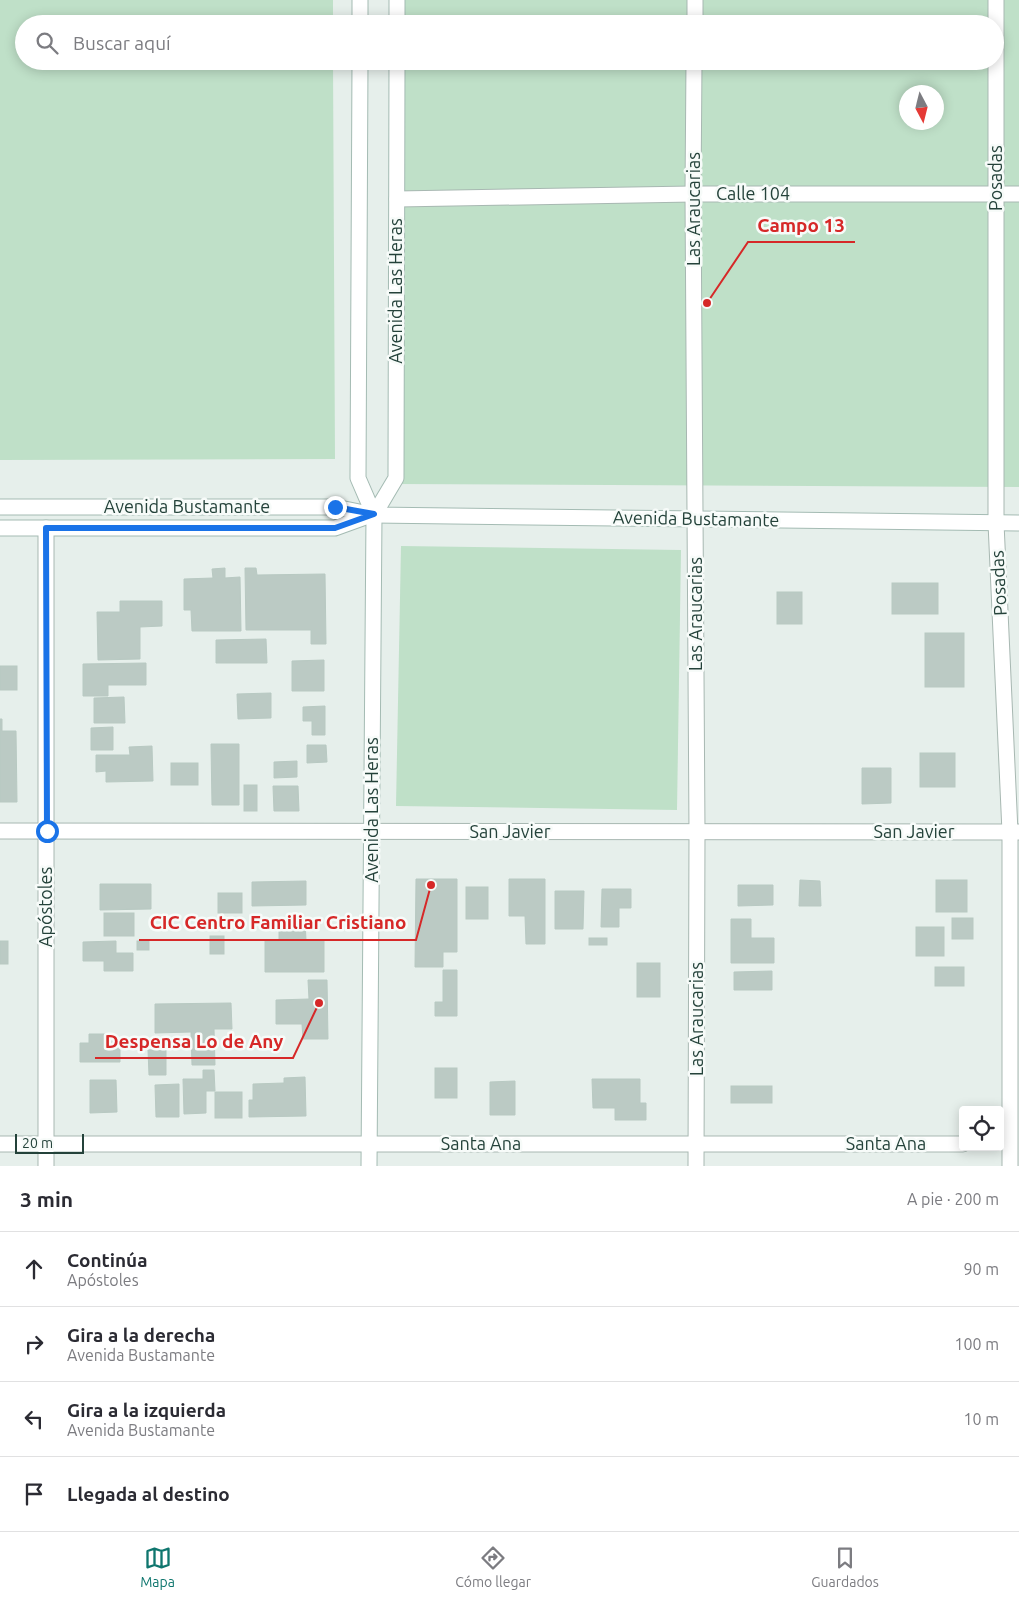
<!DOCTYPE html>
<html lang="es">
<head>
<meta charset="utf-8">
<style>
	:root { --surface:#fff; --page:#f2f2f3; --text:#2b2b33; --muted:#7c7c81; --line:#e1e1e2; --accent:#0f766e }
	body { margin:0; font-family:Ubuntu,sans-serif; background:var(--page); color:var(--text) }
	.controls { position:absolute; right:15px; bottom:15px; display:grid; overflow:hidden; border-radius:5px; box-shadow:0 2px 12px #0003 }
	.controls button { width:45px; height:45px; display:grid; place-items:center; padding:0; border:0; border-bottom:1px solid var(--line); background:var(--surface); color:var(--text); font:25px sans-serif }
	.compass { position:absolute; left:899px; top:85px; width:45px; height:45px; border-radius:50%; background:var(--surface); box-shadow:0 2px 12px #0003; rotate:173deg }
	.scale { position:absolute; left:15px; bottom:12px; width:69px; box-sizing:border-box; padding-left:5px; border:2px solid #24423a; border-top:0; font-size:14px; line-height:18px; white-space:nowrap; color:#24423a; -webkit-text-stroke:4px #f7fbf9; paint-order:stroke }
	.stop { position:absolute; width:15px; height:15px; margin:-11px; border:4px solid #1a73e8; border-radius:50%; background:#fff }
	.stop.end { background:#1a73e8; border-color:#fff; box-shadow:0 1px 5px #0008 }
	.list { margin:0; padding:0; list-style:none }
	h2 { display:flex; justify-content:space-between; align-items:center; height:65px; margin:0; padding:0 20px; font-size:21px }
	h2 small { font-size:16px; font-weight:400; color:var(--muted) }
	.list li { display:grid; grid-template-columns:32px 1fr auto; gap:15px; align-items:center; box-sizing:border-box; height:75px; padding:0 20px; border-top:1px solid var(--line) }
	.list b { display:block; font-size:19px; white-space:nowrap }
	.list p { margin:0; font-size:16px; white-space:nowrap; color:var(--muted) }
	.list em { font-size:16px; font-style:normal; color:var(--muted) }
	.icon { flex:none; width:28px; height:28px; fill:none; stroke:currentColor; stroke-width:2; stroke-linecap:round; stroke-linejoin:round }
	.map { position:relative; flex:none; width:1019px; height:1166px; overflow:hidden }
	.search { position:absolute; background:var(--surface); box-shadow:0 2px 12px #0003; left:15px; right:15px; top:15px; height:55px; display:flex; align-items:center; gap:12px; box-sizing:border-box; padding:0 18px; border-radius:28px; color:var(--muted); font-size:19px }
	.sheet { height:365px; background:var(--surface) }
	nav { display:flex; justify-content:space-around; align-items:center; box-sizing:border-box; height:70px; border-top:1px solid var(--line); background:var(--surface); font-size:14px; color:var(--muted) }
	nav a { display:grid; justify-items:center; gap:2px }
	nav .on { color:var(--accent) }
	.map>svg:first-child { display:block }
	.green { fill:#bfe0c8; fill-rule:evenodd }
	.building { fill:#bbcac4; stroke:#b8c9c2 }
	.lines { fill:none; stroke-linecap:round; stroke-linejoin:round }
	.street-casing { stroke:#a8b8b2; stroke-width:17 }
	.secondary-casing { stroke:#a4bbb3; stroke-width:17 }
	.street { stroke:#fff; stroke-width:15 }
	.secondary { stroke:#fff; stroke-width:15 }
	.route { stroke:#1a73e8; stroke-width:6 }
	.labels { text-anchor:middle; stroke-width:5; stroke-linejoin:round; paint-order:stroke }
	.street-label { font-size:18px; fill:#24423a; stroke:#f7fbf9 }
	.leader { fill:none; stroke:#d62828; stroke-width:2 }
	.callout-dot { fill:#d62828; stroke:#f7fbf9; stroke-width:2 }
	.callout-label { font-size:19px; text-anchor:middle; font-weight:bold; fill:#d62828; stroke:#f7fbf9; stroke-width:5; stroke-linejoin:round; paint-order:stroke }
</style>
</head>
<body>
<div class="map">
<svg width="1019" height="1166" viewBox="0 0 1019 1166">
	<rect width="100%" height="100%" fill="#e6efeb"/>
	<g class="green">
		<path d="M0,0H333V24H24V61H333L335,459L0,460Z"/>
		<path d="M396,0H1019V487L396,484V61H995V24H396ZM906,92H936V122H906Z"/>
		<path d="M401,546L681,550L677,810L396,806Z"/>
	</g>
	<g class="building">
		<path d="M225,568V578L240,577L241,631H192L191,610H184V579L213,578L212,569Z"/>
		<path d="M245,568H256L257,575L325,574L326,644H311V630H246Z"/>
		<rect x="892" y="583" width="46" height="31"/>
		<rect x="777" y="592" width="25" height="32"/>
		<path d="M120,601H162V626L140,627V659L98,660L97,612H120Z"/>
		<rect x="925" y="633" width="39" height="54"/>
		<path d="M266,639L267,663H216V640Z"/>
		<path d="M324,660V691H292V661Z"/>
		<path d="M146,663V685H108V696H83V664Z"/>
		<rect x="0" y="666" width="17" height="24"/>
		<path d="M271,693V718L238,719L237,694Z"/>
		<path d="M124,697L125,723H94V698Z"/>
		<path d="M325,706V735H312V721H303V707Z"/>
		<path d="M0,719H2V731H16L17,802H0Z"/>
		<path d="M113,727V750H91V728Z"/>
		<path d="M211,744H239V805H212Z"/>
		<path d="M307,745H326L327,762L307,763Z"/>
		<path d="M152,746L153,781L106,782V771L96,772V755H130L129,747Z"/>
		<rect x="920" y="753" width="35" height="34"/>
		<path d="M297,761V777L274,778V762Z"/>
		<rect x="171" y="763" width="27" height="22"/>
		<path d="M862,768H891V803L862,804Z"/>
		<rect x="244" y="785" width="13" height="26"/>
		<path d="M273,786H298L299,811H274Z"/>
		<path d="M416,879H457V952H443V967H415Z"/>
		<path d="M509,879H545V944H526L525,916H509Z"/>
		<path d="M800,880L820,881L821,906H799Z"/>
		<rect x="936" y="880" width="31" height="32"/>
		<path d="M306,881V905L252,906V882Z"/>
		<path d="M100,884H151V909L100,910Z"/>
		<path d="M738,885H773V905L738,906Z"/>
		<rect x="466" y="887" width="22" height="32"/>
		<path d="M602,889H631V908H619V927H601Z"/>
		<path d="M555,891H584L583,929H555Z"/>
		<rect x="218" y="893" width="24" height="20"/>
		<rect x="104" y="913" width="30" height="23"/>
		<rect x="952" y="918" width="21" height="21"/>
		<path d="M731,919H751V938H774V963H731Z"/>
		<path d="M279,922H305L306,940H324V972H265V941H279Z"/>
		<rect x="916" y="927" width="28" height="29"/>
		<rect x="210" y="936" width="14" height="18"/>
		<rect x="589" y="938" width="18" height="7"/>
		<rect x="0" y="941" width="8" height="23"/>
		<path d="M116,941V953H133V971H104V961H83V942Z"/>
		<rect x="137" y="941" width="12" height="9"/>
		<rect x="637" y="963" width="23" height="34"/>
		<rect x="935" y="967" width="29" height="19"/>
		<path d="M443,970H457V1016H435V1002H443Z"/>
		<path d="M772,971V990H734V972Z"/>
		<path d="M308,980H327L328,1039H303L302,1024H276V1000L309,999Z"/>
		<path d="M231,1003L232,1029H214L215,1065H192L191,1032L155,1033V1004Z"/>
		<path d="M89,1034H105V1041H120V1062H80V1043H89Z"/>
		<path d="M166,1049V1075H149L148,1050Z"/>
		<rect x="435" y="1068" width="22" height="30"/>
		<path d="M203,1070H214L215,1091H206V1113L184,1114L183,1079H203Z"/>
		<path d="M305,1077L306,1116L249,1117V1100H253V1084L284,1083V1078Z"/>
		<path d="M592,1079H640V1103H646V1120H615V1108H593Z"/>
		<path d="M90,1080H116L117,1112L90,1113Z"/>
		<path d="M515,1081V1115H490V1082Z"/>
		<path d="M179,1084V1117H156L155,1085Z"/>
		<rect x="731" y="1086" width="41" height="17"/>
		<rect x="215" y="1092" width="27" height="26"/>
	</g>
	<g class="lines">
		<defs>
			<g id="street">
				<path d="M996,0V523L1010,832V1166"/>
				<path d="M695,24V0"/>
				<path d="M694,61L693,194L697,832L696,1166"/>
				<path d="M397,199L693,194H1019"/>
				<path d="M46,528V1166"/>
				<path d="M0,831L1018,832"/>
				<path d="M0,1144H963"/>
			</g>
			<g id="secondary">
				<path d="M360,24V0"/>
				<path d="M397,24V0"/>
				<path d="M360,61L358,478L374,515L369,1166"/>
				<path d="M0,507H335L374,515L1019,523"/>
				<path d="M374,515L396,478L397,61"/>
				<path d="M0,528H335L371,515"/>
			</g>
		</defs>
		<use href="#street" class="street-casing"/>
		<use href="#secondary" class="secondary-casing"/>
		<use href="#street" class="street"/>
		<use href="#secondary" class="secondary"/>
	</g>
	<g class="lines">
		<path class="route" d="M47,831L46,528H335L374,514L335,507"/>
	</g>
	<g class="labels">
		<g class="street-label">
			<text transform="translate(996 178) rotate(-90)" y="6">Posadas</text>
			<text x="753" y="200">Calle 104</text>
			<text transform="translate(694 209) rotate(-90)" y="6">Las Araucarias</text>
			<text transform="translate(396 291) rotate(-90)" y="6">Avenida Las Heras</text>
			<text x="187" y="513">Avenida Bustamante</text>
			<text transform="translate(696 519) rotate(1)" y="6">Avenida Bustamante</text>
			<text transform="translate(999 583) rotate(-93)" y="6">Posadas</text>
			<text transform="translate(696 614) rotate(-90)" y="6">Las Araucarias</text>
			<text transform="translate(372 810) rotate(-90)" y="6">Avenida Las Heras</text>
			<text x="510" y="838">San Javier</text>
			<text x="914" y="838">San Javier</text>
			<text transform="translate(46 907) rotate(-90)" y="6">Apóstoles</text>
			<text transform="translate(697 1019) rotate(-90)" y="6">Las Araucarias</text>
			<text x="481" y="1150">Santa Ana</text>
			<text x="886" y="1150">Santa Ana</text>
		</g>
	</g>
	<path class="leader" d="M707 303L748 242H855M431 885L416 940H139M319 1003L293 1058H95"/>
	<g class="callout-dot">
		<circle cx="707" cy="303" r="5"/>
		<circle cx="431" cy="885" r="5"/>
		<circle cx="319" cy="1003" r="5"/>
	</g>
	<g class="callout-label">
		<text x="801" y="232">Campo 13</text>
		<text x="278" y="929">CIC Centro Familiar Cristiano</text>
		<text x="194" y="1048">Despensa Lo de Any</text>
	</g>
</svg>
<div class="controls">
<button><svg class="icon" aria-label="locate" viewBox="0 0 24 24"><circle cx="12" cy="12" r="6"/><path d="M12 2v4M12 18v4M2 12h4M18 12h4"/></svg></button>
</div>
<svg class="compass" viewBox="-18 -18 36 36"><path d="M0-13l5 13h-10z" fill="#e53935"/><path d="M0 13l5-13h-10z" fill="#7c7c81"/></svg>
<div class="scale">20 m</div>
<div class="stop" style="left:47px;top:831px"></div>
<div class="stop end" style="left:335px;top:507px"></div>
<div class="search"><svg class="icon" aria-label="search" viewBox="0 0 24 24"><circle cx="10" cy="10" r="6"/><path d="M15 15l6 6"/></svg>Buscar aquí</div>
</div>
<section class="sheet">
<h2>3 min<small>A pie · 200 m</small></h2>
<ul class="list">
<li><svg class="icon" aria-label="ahead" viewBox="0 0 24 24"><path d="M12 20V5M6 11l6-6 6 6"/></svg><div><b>Continúa</b><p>Apóstoles</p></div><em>90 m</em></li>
<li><svg class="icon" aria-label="right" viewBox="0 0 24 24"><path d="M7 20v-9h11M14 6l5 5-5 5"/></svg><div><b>Gira a la derecha</b><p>Avenida Bustamante</p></div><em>100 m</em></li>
<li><svg class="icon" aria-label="left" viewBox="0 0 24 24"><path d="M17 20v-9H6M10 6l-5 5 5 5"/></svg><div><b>Gira a la izquierda</b><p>Avenida Bustamante</p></div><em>10 m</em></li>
<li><svg class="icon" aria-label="arrive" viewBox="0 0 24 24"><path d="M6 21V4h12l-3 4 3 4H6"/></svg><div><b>Llegada al destino</b></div></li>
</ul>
</section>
<nav>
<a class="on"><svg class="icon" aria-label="map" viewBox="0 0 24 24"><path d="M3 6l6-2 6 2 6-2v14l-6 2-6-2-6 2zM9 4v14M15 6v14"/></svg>Mapa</a>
<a><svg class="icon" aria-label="directions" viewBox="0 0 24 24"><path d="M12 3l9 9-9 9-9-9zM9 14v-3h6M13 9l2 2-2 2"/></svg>Cómo llegar</a>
<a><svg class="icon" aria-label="saved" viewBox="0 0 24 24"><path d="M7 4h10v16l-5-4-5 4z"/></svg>Guardados</a>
</nav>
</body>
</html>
